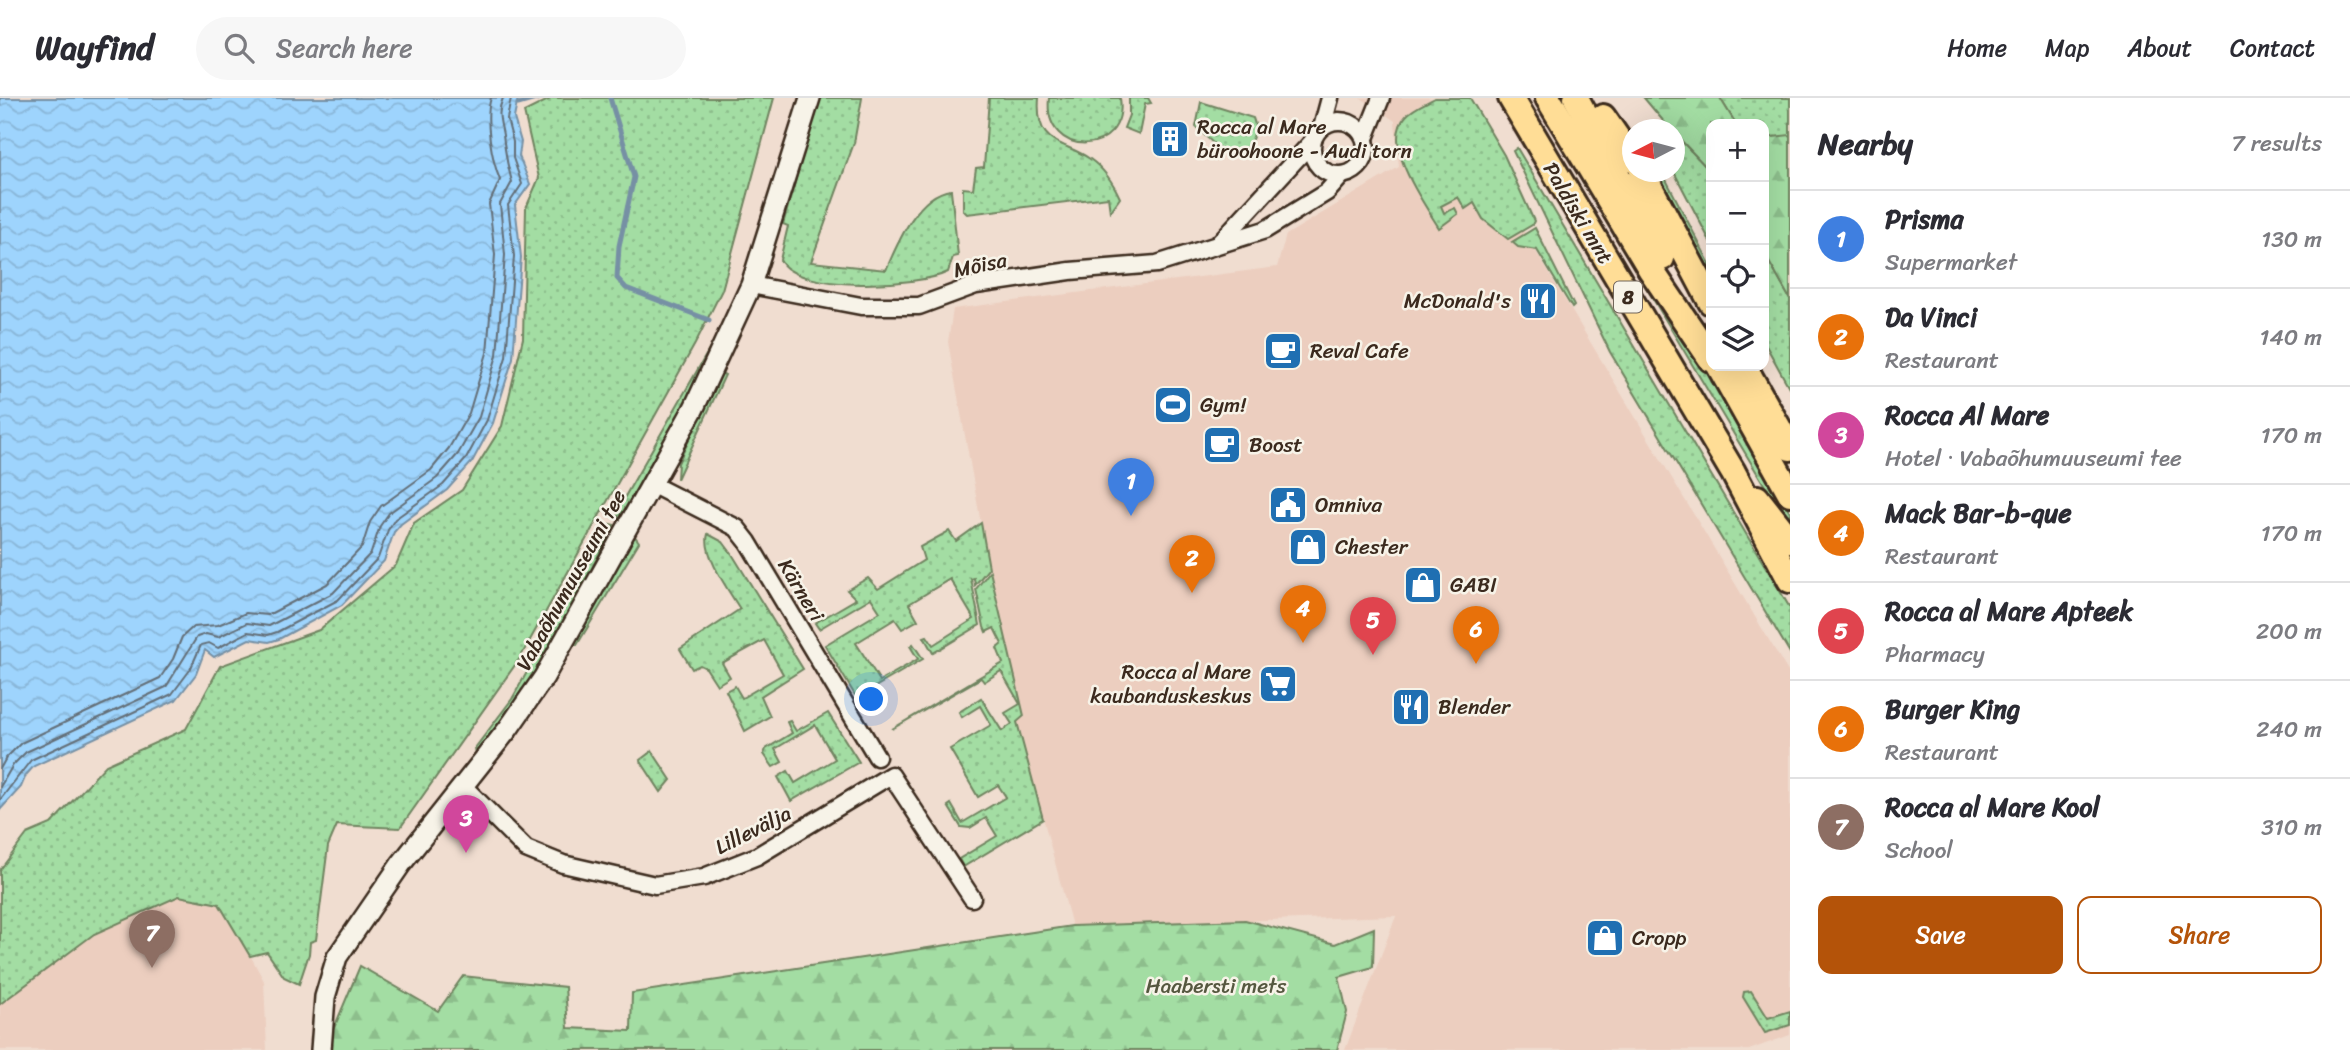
<!DOCTYPE html>
<html lang="en">
<head>
<meta charset="utf-8">
<style>
	:root { --surface:#fff; --page:#f7f7f7; --text:#2b2b33; --muted:#7c7c81; --line:#e1e1e2; --accent:#b45309 }
	body { margin:0; font-family:Sriracha,sans-serif; background:var(--page); color:var(--text) }
	.controls { position:absolute; right:21px; top:21px; display:grid; overflow:hidden; border-radius:14px; box-shadow:0 7px 28px #0002 }
	.controls button { width:63px; height:63px; display:grid; place-items:center; padding:0; border:0; border-bottom:2px solid var(--line); background:var(--surface); color:var(--text); font:35px sans-serif }
	.compass { position:absolute; left:1622px; top:21px; width:63px; height:63px; border-radius:50%; background:var(--surface); box-shadow:0 7px 28px #0002; rotate:264deg }
	.you { position:absolute; left:872px; top:602px; width:24px; height:24px; margin:-18px; border:5px solid #fff; border-radius:50%; background:#1a73e8; box-shadow:0 0 0 10px #1a73e833 }
	.badge { display:grid; place-items:center; width:46px; height:46px; border-radius:50%; background:var(--accent); color:#fff; font-size:23px; font-weight:700 }
	.pin { position:absolute; translate:-50% -58px; filter:drop-shadow(0 2px 4px #0008) }
	.pin::after { content:''; position:absolute; top:37px; width:24px; height:21px; background:inherit; clip-path:polygon(0 0,100% 0,50% 100%) }
	.list { margin:0; padding:0; list-style:none }
	h2 { display:flex; justify-content:space-between; align-items:center; height:91px; margin:0; padding:0 28px; font-size:30px }
	h2 small { font-size:23px; font-weight:400; color:var(--muted) }
	.list li { display:grid; grid-template-columns:46px 1fr auto; gap:21px; align-items:center; box-sizing:border-box; height:98px; padding:0 28px; border-top:2px solid var(--line) }
	.list b { display:block; font-size:26px; white-space:nowrap }
	.list p { margin:0; font-size:23px; white-space:nowrap; color:var(--muted) }
	.list em { font-size:23px; font-style:normal; color:var(--muted) }
	.actions { display:flex; gap:14px; padding:21px 28px }
	.actions a { flex:1; padding:16px 0; border:2px solid var(--accent); border-radius:14px; text-align:center; font-size:24px; color:var(--accent) }
	.actions .main { background:var(--accent); color:#fff }
	.icon { flex:none; width:38px; height:38px; fill:none; stroke:currentColor; stroke-width:2; stroke-linecap:round; stroke-linejoin:round }
	.map { position:relative; flex:none; width:1790px; height:952px; overflow:hidden }
	header { display:flex; align-items:center; gap:42px; box-sizing:border-box; height:98px; padding:0 35px; background:var(--surface); border-bottom:2px solid var(--line) }
	header strong { font-size:33px }
	nav { display:flex; gap:38px; margin-inline-start:auto; font-size:24px }
	.search { width:490px; height:63px; background:var(--page); display:flex; align-items:center; gap:18px; box-sizing:border-box; padding:0 24px; border-radius:38px; color:var(--muted); font-size:26px }
	main { display:flex }
	aside { flex:1; background:var(--surface) }
	.map>svg:first-child { display:block }
	.built { fill:#eccebf }
	.green { fill:url(#green-dots); stroke:#6f8460; stroke-width:2 }
	.forest { fill:url(#forest-firs); stroke:#6f8460; stroke-width:2 }
	.water { fill:url(#water-waves); stroke:#7690a4; stroke-width:2 }
	.lines { fill:none; stroke-linecap:round; stroke-linejoin:round }
	.shore { stroke:#636e77; stroke-width:2 }
	.stream { stroke:#7690a4; stroke-width:5 }
	.minor-casing { stroke:#3b2a1e; stroke-width:21 }
	.tertiary-casing { stroke:#3b2a1e; stroke-width:24 }
	.primary-casing { stroke:#3b2a1e; stroke-width:30 }
	.minor { stroke:#f7f3e8; stroke-width:16 }
	.tertiary { stroke:#f7f3e8; stroke-width:19 }
	.primary { stroke:#ffdd96; stroke-width:24 }
	.labels { text-anchor:middle; stroke-width:5; stroke-linejoin:round; paint-order:stroke }
	.shield { fill:#f7f3e8; stroke:#73665b; stroke-width:2 }
	.shield-label { font-size:19px; font-weight:bold; fill:#3b2a1e }
	.poi-label { font-size:21px; fill:#3b2a1e; stroke:#f7f3e8; text-anchor:start }
	.street-label { font-size:21px; fill:#3b2a1e; stroke:#f7f3e8 }
	.park-label { font-size:21px; fill:#55573f; stroke:#f7f3e8 }
</style>
</head>
<body>
<header>
<strong>Wayfind</strong>
<div class="search"><svg class="icon" aria-label="search" viewBox="0 0 24 24"><circle cx="10" cy="10" r="6"/><path d="M15 15l6 6"/></svg>Search here</div>
<nav><a>Home</a><a>Map</a><a>About</a><a>Contact</a></nav>
</header>
<main>
<div class="map">
<svg width="1790" height="952" viewBox="0 0 1790 952">
	<defs>
		<pattern id="green-dots" width="8" height="8" patternUnits="userSpaceOnUse" patternTransform="scale(1.75)"><rect width="8" height="8" fill="#a3dda3"/><path d="M2 2h.1M6 6h.1" fill="none" stroke="#8dbe8c" stroke-width="1.8" stroke-linecap="round"/></pattern>
		<pattern id="forest-firs" width="22" height="20" patternUnits="userSpaceOnUse" patternTransform="scale(1.75)"><rect width="22" height="20" fill="#a3dda3"/><path d="M5 1l3.5 6h-7zM16 11l3.5 6h-7z" fill="#8dbe8c"/></pattern>
		<pattern id="water-waves" width="16" height="10" patternUnits="userSpaceOnUse" patternTransform="scale(1.75)"><rect width="16" height="10" fill="#9ed4fd"/><path d="M0 5q4-4 8 0t8 0" fill="none" stroke="#89b6d8"/></pattern>
	</defs>
	<rect width="100%" height="100%" fill="#f0ddd0"/>
	<filter id="ink" filterUnits="userSpaceOnUse"><feTurbulence type="fractalNoise" baseFrequency=".0143" numOctaves="2"/><feDisplacementMap in="SourceGraphic" scale="14" xChannelSelector="R" yChannelSelector="G"/><feConvolveMatrix kernelMatrix="1 2 1 2 8 2 1 2 1" color-interpolation-filters="sRGB"/></filter>
	<g filter="url(#ink)">
		<g class="built">
			<path d="M1361,0H1451L1492,80L1790,577V937L1749,952H1345L1396,818L1072,828L1017,623L1024,618L992,486L948,244L953,211L1277,169L1286,137L1399,69L1395,23Z"/>
			<path d="M179,798L219,806L250,857L264,883L267,952H0V906L94,836Z"/>
		</g>
		<g class="green">
			<path d="M552,0H774L722,192L695,246L520,560L400,730L337,727L328,748L316,842L310,844L309,856L299,886L284,879L267,854L250,858L219,806L179,798L94,836L0,906V772L27,736L51,726L106,667L186,631L220,568L319,532L396,467L414,425L462,392L502,328L523,240L526,110L539,80L524,14Z"/>
			<path d="M819,0H862L854,45L811,164L886,172C898,144 918,96 951,92L958,158L953,159L948,174C918,189 796,195 780,162L788,128L783,126Z"/>
			<path d="M989,0H1039C1035,49 1063,42 1090,61C1104,71 1113,84 1120,100L1110,114L1108,99L967,116L963,112V90L973,91L976,70L984,69Z"/>
			<path d="M1049,0H1120C1129,59 1042,62 1049,0Z"/>
			<path d="M1129,0H1148L1151,5L1145,6L1139,36L1124,30L1129,17Z"/>
			<path d="M1435,0H1470L1504,57L1534,123L1532,127L1508,141L1483,121L1474,105L1465,111L1458,99L1441,108L1444,115L1455,110L1458,116L1439,130C1424,105 1380,46 1406,18C1413,10 1426,5 1435,0Z"/>
			<path d="M1720,0H1790V120L1764,75V26H1736Z"/>
			<path d="M1201,4L1253,20C1260,37 1248,47 1238,59L1216,48L1196,29Z"/>
			<path d="M1675,36L1711,74V145L1674,74Z"/>
			<path d="M1517,50L1790,510V555L1610,254L1513,53Z"/>
			<path d="M1655,74H1662L1711,168V182Z"/>
			<path d="M1535,130L1574,208L1572,210L1537,152L1518,149L1512,144Z"/>
			<path d="M1764,155L1790,201V291L1764,244Z"/>
			<path d="M1647,183L1737,320L1790,414V430L1644,186Z"/>
			<path d="M714,243L716,244L689,300L620,419L615,416Z"/>
			<path d="M721,275L725,277L677,381L678,365Z"/>
			<path d="M981,425L989,470L975,487L974,480L971,481L980,527L933,555L924,539L927,538L933,547L974,521L950,481L909,506L918,522L902,531L895,521L856,545L880,583L918,561L910,548L913,546L923,561L870,592L872,604L862,609L825,547L880,514L871,500L819,531L815,525L856,501L847,492L868,480L878,491L924,462L920,449L949,433L956,443Z"/>
			<path d="M610,426L614,427L543,565L476,656L475,650L512,601Z"/>
			<path d="M708,436L723,444L732,456L803,571L761,598L770,618L745,633L726,593L735,588L742,600L783,576L764,542L722,565L730,579L717,587L706,570L700,567L692,571L680,551L740,511C729,493 702,456 708,436Z"/>
			<path d="M634,437L639,444L577,547H572Z"/>
			<path d="M990,473L1024,618L1017,624L1043,721L963,769L959,761L997,738L986,720L970,730L961,729L948,708L951,706L962,725L1006,699L998,687L978,699L950,651L991,627L980,608L962,619L959,614L981,600L1002,633L1012,626L1005,615L1020,606L1001,573L984,584L981,580L892,631L1003,565L997,550L1002,546L994,530L986,534L984,529L976,491Z"/>
			<path d="M828,615L859,664L791,703L778,679L788,673L795,685L835,661L815,627L775,651L782,664L773,669L764,656L766,651L792,635L787,624L790,623L796,633Z"/>
			<path d="M652,653L671,682L661,694L640,662Z"/>
			<path d="M1751,893L1768,920L1790,913V927L1765,935L1743,899L1744,894Z"/>
		</g>
		<g class="forest">
			<path d="M1644,0H1720L1736,26H1711V74L1675,36L1674,32L1670,31Z"/>
			<path d="M1790,37V201L1764,155V40Z"/>
			<path d="M1245,822L1335,846L1374,830L1373,869L1339,879L1347,914L1337,952H330L329,942L360,868L438,913L463,878L565,889L568,930L631,933L632,895L1072,828Z"/>
		</g>
		<path class="water" d="M0,0H518L514,20L521,44L519,58L530,86L515,107L521,159L513,260L493,325L472,364L447,392L401,426L394,434L384,463L342,507L279,541L269,544L249,541L214,559L205,552L196,576L176,602L34,668L26,677L21,689L0,712Z"/>
		<g class="lines">
			<g class="shore">
				<path d="M0,671L6,660L21,645L160,580L173,561L182,539L193,529L218,527L246,515L268,517L327,486L362,449L370,424L381,408L431,372L449,350L469,315L487,255L495,157L489,106L500,82C492,63 484,20 491,0"/>
				<path d="M0,689L13,667L26,654L166,589L197,539L206,536L218,539L247,525L269,528L333,495L371,455L380,428L389,415L437,380L458,356L479,319L497,257L505,157L500,106L512,84C508,70 506,60 504,45C503,28 495,18 503,0"/>
				<path d="M0,702L31,662L172,596L190,572L201,547L209,545L218,550L248,534L268,537L277,534L338,502L378,460L388,432L395,421L443,387L466,361L487,322L506,259L514,158L508,107L522,86L513,60V44L507,21L511,0"/>
			</g>
			<g class="stream">
				<path d="M610,0L634,79L619,148L617,180L626,190L709,222"/>
				<path d="M518,6L539,0"/>
			</g>
			<defs>
				<g id="minor">
					<circle cx="1339" cy="50" r="27"/>
					<path d="M1323,26L1330,0"/>
					<path d="M1365,40L1381,0"/>
					<path d="M1219,145L1312,44"/>
					<path d="M751,187L861,208H919L976,187L1070,173L1157,166L1265,132L1327,94L1342,77"/>
					<path d="M651,386L737,430L748,444L877,659"/>
					<path d="M463,688L526,751L563,766L655,787L704,779L757,758L891,677L972,800"/>
				</g>
				<path id="tertiary" d="M321,952L325,899L337,859L401,766L508,631L544,579L694,310L751,187L810,0"/>
				<g id="primary">
					<path d="M1511,0L1733,374L1790,482"/>
					<path d="M1548,0L1651,172L1711,261"/>
					<path d="M1576,0L1662,160"/>
					<path d="M1603,19L1632,61"/>
					<path d="M1642,74L1711,204"/>
					<path d="M1719,268L1790,395"/>
					<path d="M1744,268L1790,350"/>
					<path d="M1757,400L1790,442"/>
				</g>
			</defs>
			<use href="#minor" class="minor-casing"/>
			<use href="#tertiary" class="tertiary-casing"/>
			<use href="#primary" class="primary-casing"/>
			<use href="#minor" class="minor"/>
			<use href="#tertiary" class="tertiary"/>
			<use href="#primary" class="primary"/>
		</g>
	</g>
	<defs>
		<symbol id="building-square" viewBox="-11 -11 22 22"><rect x="-9" y="-9" width="18" height="18" rx="4" fill="#1f6fb2" stroke="#f7f3e8"/><path d="M-4-6H4V6H1V3H-1V6H-4ZM-2.5-4.3h1.7v1.8h-1.7ZM.8-4.3h1.7v1.8H.8ZM-2.5-1h1.7V.8h-1.7ZM.8-1h1.7V.8H.8Z" fill="#fff"/></symbol>
		<symbol id="restaurant-square" viewBox="-11 -11 22 22"><rect x="-9" y="-9" width="18" height="18" rx="4" fill="#1f6fb2" stroke="#f7f3e8"/><path d="M-5-6h1v4h1v-4h1v4h1v-4h1v5L-1.5 .5V6h-2V.5L-5-1ZM5-6V6H3V1.5H1.5Q1.5-4 5-6Z" fill="#fff"/></symbol>
		<symbol id="cafe-square" viewBox="-11 -11 22 22"><rect x="-9" y="-9" width="18" height="18" rx="4" fill="#1f6fb2" stroke="#f7f3e8"/><path d="M-5.5-4.5H6V0H3Q3 3.5 0 3.5H-2.5Q-5.5 3.5-5.5 0ZM3-3.2v2h1.7v-2ZM-6 4.5H4V6H-6Z" fill="#fff"/></symbol>
		<symbol id="stadium-square" viewBox="-11 -11 22 22"><rect x="-9" y="-9" width="18" height="18" rx="4" fill="#1f6fb2" stroke="#f7f3e8"/><path d="M0-5a6.5 5 0 1 0 0 10a6.5 5 0 1 0 0-10ZM-3.5-1.8h7v3.6h-7Z" fill="#fff"/></symbol>
		<symbol id="civic-square" viewBox="-11 -11 22 22"><rect x="-9" y="-9" width="18" height="18" rx="4" fill="#1f6fb2" stroke="#f7f3e8"/><path d="M-.6-6.5H3V-4.5H.6V-3L4-1V1h2V6H-6V1h2V-1L-.6-3ZM-1.2 2.5V6h2.4V2.5Z" fill="#fff"/></symbol>
		<symbol id="shop-square" viewBox="-11 -11 22 22"><rect x="-9" y="-9" width="18" height="18" rx="4" fill="#1f6fb2" stroke="#f7f3e8"/><path d="M-5-2.5h2.3a2.7 3.5 0 0 1 5.4 0H5L5.5 6h-11ZM-1.5-2.5h3a1.5 2.3 0 0 0-3 0Z" fill="#fff"/></symbol>
		<symbol id="supermarket-square" viewBox="-11 -11 22 22"><rect x="-9" y="-9" width="18" height="18" rx="4" fill="#1f6fb2" stroke="#f7f3e8"/><path d="M-6-5.5h2.5l.6 2H6L4.5 2H-2.5L-4.4-4H-6ZM-1.5 3.2a1.3 1.3 0 1 0 .1 0ZM3 3.2a1.3 1.3 0 1 0 .1 0Z" fill="#fff"/></symbol>
	</defs>
	<g fill-rule="evenodd">
		<use href="#building-square" x="1148" y="19" width="44" height="44"/>
		<use href="#restaurant-square" x="1516" y="181" width="44" height="44"/>
		<use href="#cafe-square" x="1261" y="231" width="44" height="44"/>
		<use href="#stadium-square" x="1151" y="285" width="44" height="44"/>
		<use href="#cafe-square" x="1200" y="325" width="44" height="44"/>
		<use href="#civic-square" x="1266" y="385" width="44" height="44"/>
		<use href="#shop-square" x="1286" y="427" width="44" height="44"/>
		<use href="#shop-square" x="1401" y="465" width="44" height="44"/>
		<use href="#supermarket-square" x="1256" y="564" width="44" height="44"/>
		<use href="#restaurant-square" x="1389" y="587" width="44" height="44"/>
		<use href="#shop-square" x="1583" y="818" width="44" height="44"/>
	</g>
	<g class="labels">
		<rect class="shield" x="1614" y="183.5" width="28" height="31" rx="5"/>
		<g class="shield-label">
			<text x="1628" y="206">8</text>
		</g>
		<g class="poi-label">
			<text x="1197" y="36">Rocca al Mare<tspan x="1197" dy="24">büroohoone - Audi torn</tspan></text>
			<text x="1511" y="210" text-anchor="end">McDonald's</text>
			<text x="1310" y="260">Reval Cafe</text>
			<text x="1200" y="314">Gym!</text>
			<text x="1249" y="354">Boost</text>
			<text x="1315" y="414">Omniva</text>
			<text x="1335" y="456">Chester</text>
			<text x="1450" y="494">GABI</text>
			<text x="1251" y="581" text-anchor="end">Rocca al Mare<tspan x="1251" dy="24">kaubanduskeskus</tspan></text>
			<text x="1438" y="616">Blender</text>
			<text x="1632" y="847">Cropp</text>
		</g>
		<g class="street-label">
			<text transform="translate(1578 115) rotate(59)" y="7">Paldiski mnt</text>
			<text transform="translate(980 167) rotate(-12)" y="7">Mõisa</text>
			<text transform="translate(571 482) rotate(-61)" y="7">Vabaõhumuuseumi tee</text>
			<text transform="translate(801 492) rotate(59)" y="7">Kärneri</text>
			<text transform="translate(753 732) rotate(-27)" y="7">Lillevälja</text>
		</g>
		<g class="park-label">
			<text x="1216" y="895">Haabersti mets</text>
		</g>
	</g>
</svg>
<div class="controls">
<button>+</button>
<button>−</button>
<button><svg class="icon" aria-label="locate" viewBox="0 0 24 24"><circle cx="12" cy="12" r="6"/><path d="M12 2v4M12 18v4M2 12h4M18 12h4"/></svg></button>
<button><svg class="icon" aria-label="layers" viewBox="0 0 24 24"><path d="M12 4l9 5-9 5-9-5zM3 14l9 5 9-5"/></svg></button>
</div>
<svg class="compass" viewBox="-18 -18 36 36"><path d="M0-13l5 13h-10z" fill="#e53935"/><path d="M0 13l5-13h-10z" fill="#7c7c81"/></svg>
<div class="you"></div>
<div class="pin badge" style="left:1131px;top:418px;background:#3f7fe0">1</div>
<div class="pin badge" style="left:1192px;top:495px;background:#e8710a">2</div>
<div class="pin badge" style="left:466px;top:755px;background:#d1479c">3</div>
<div class="pin badge" style="left:1303px;top:545px;background:#e8710a">4</div>
<div class="pin badge" style="left:1373px;top:557px;background:#e0444e">5</div>
<div class="pin badge" style="left:1476px;top:566px;background:#e8710a">6</div>
<div class="pin badge" style="left:152px;top:870px;background:#8d6e63">7</div>
</div>
<aside>
<h2>Nearby<small>7 results</small></h2>
<ul class="list">
<li><span class="badge" style="background:#3f7fe0">1</span><div><b>Prisma</b><p>Supermarket</p></div><em>130 m</em></li>
<li><span class="badge" style="background:#e8710a">2</span><div><b>Da Vinci</b><p>Restaurant</p></div><em>140 m</em></li>
<li><span class="badge" style="background:#d1479c">3</span><div><b>Rocca Al Mare</b><p>Hotel · Vabaõhumuuseumi tee</p></div><em>170 m</em></li>
<li><span class="badge" style="background:#e8710a">4</span><div><b>Mack Bar-b-que</b><p>Restaurant</p></div><em>170 m</em></li>
<li><span class="badge" style="background:#e0444e">5</span><div><b>Rocca al Mare Apteek</b><p>Pharmacy</p></div><em>200 m</em></li>
<li><span class="badge" style="background:#e8710a">6</span><div><b>Burger King</b><p>Restaurant</p></div><em>240 m</em></li>
<li><span class="badge" style="background:#8d6e63">7</span><div><b>Rocca al Mare Kool</b><p>School</p></div><em>310 m</em></li>
</ul>
<div class="actions"><a class="main">Save</a><a>Share</a></div>
</aside>
</main>
</body>
</html>
